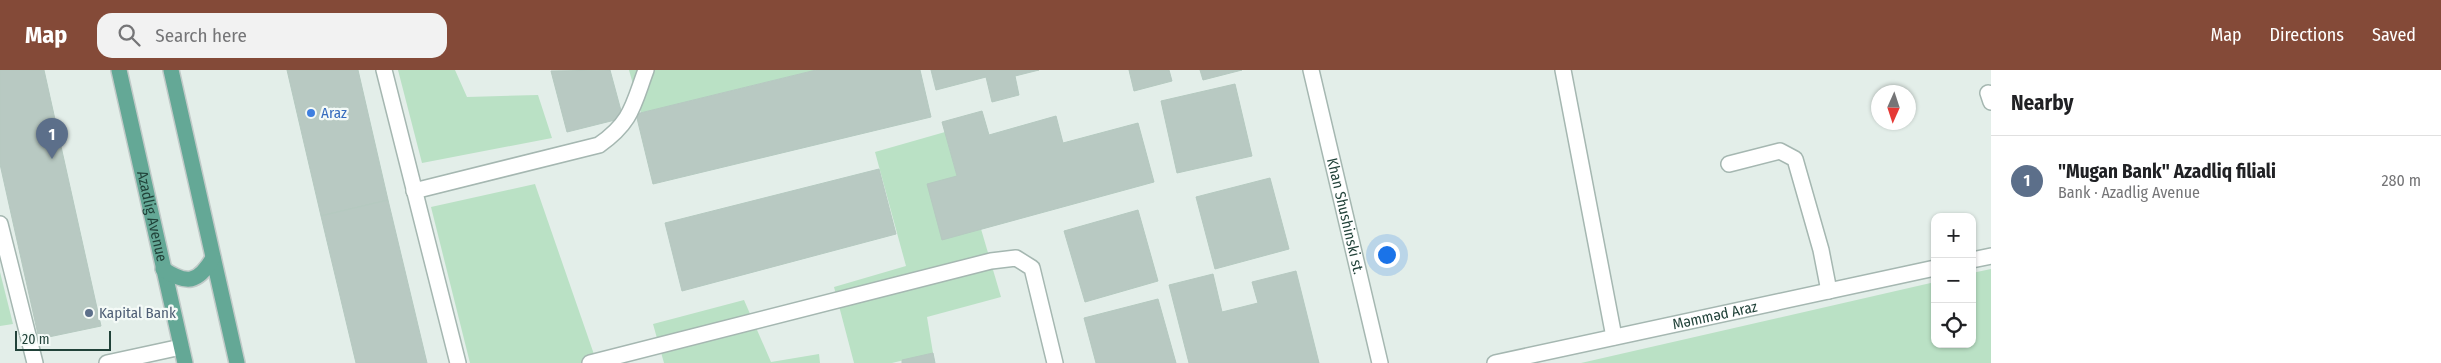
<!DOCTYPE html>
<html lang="en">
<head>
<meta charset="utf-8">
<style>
	:root { --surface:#fff; --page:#f2f2f2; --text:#202124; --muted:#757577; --line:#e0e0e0; --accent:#844a38 }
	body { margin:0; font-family:"Fira Sans Condensed",sans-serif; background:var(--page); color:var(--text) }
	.controls { position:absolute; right:15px; bottom:15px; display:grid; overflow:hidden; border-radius:10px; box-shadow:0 1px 4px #0004 }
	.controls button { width:45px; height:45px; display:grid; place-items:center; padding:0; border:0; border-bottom:1px solid var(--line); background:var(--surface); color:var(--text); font:25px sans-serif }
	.compass { position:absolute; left:1871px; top:15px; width:45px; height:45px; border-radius:50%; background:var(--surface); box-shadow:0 1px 4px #0004; rotate:183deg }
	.scale { position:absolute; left:15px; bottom:12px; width:96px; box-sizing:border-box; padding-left:5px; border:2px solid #214239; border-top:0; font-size:14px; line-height:18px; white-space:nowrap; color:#214239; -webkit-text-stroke:4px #f4faf7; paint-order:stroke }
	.you { position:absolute; left:1386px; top:184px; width:18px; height:18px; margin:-12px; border:4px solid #fff; border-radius:50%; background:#1a73e8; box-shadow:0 0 0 8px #1a73e833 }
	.badge { display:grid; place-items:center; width:32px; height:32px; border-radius:50%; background:var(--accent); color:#fff; font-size:16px; font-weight:700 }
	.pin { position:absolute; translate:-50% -41px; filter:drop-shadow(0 1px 2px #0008) }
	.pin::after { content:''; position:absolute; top:26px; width:18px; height:15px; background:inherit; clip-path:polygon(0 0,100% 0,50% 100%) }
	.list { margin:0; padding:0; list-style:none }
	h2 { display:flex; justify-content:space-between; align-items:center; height:65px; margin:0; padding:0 20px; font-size:21px }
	h2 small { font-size:16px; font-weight:400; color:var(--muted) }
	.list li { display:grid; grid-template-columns:32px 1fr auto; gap:15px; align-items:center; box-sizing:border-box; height:90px; padding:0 20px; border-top:1px solid var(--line) }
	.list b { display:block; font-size:19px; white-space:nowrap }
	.list p { margin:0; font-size:16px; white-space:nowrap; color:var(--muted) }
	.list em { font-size:16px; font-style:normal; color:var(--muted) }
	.icon { flex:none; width:28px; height:28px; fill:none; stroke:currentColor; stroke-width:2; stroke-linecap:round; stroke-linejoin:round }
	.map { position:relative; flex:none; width:1991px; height:293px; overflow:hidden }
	header { display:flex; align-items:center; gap:30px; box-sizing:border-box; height:70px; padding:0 25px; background:var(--accent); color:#fff }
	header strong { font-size:24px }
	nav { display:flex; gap:28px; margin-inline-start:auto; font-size:18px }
	.search { width:350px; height:45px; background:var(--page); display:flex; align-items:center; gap:12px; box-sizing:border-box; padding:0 18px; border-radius:15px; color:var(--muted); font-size:19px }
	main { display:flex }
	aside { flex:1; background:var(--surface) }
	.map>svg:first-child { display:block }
	.green { fill:#bae1c5 }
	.building { fill:#b8c9c2; stroke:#b5c9c0 }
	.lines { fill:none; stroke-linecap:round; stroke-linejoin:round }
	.service-casing { stroke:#a5b7b1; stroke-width:18 }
	.minor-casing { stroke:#a5b7b1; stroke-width:18 }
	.primary-casing { stroke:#c1cac8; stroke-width:18 }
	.service { stroke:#fff; stroke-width:15 }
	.minor { stroke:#fff; stroke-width:15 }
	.primary { stroke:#64a896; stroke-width:15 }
	.shop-dot { fill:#3f7fe0; stroke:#f4faf7; stroke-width:2 }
	.service-dot { fill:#5c6f8a; stroke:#f4faf7; stroke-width:2 }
	.labels { text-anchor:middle; stroke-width:4.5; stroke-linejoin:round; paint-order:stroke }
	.shop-label { font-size:15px; fill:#366cbe; stroke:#f4faf7; text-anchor:start }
	.street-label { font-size:15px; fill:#214239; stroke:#f4faf7 }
	.service-label { font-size:15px; fill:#4e5e75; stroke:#f4faf7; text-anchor:start }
</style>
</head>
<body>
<header>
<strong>Map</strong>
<div class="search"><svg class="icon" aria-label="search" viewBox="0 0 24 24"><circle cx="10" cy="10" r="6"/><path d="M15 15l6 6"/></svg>Search here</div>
<nav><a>Map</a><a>Directions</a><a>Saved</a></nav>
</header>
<main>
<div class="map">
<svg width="1991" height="293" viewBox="0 0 1991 293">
	<rect width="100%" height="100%" fill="#e3eee9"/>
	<g class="green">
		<path d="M398,0H455L467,27L538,25L552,68L422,93Z"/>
		<path d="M629,0H816L641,43Z"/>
		<path d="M945,62L957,106L981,159L1001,227L927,247L933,283L892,293H854L834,217L906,196L875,82Z"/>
		<path d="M535,114L597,293H470L431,137Z"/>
		<path d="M1991,199V293H1581L1935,212V274H1972V203Z"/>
		<path d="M0,202L13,254L0,256Z"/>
		<path d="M744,230L771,292L819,284L820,293H664L653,254Z"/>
	</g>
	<g class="building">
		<path d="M0,0H44L101,256L39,269L0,94Z"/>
		<path d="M287,0H358L388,130L321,146Z"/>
		<path d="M610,0L623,48L567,62L551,1Z"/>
		<path d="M816,0H920L931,47L653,114L636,44Z"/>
		<path d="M931,0H1039L1015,6L1019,25L992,32L986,7L936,20Z"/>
		<path d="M1129,0H1169L1172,11L1134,21Z"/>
		<path d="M1200,0H1242L1203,10Z"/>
		<path d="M1235,14L1252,86L1177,103L1161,31Z"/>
		<path d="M982,41L989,65L1056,46L1063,73L1138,53L1154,112L942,170L927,114L957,106L942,52Z"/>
		<path d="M879,99L896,164L682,221L665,153Z"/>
		<path d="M1270,108L1289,179L1215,199L1196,127Z"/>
		<path d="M388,130L427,293H356L321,146Z"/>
		<path d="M1138,140L1158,211L1085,232L1064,161Z"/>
		<path d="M1296,201L1319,293H1189L1169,215L1213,204L1222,242L1258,233L1252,212Z"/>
		<path d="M1158,229L1176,293H1096L1084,248Z"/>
		<path d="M933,283L935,293H902V290Z"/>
	</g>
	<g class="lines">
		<defs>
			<g id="service">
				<path d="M384,0L458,293"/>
				<path d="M1563,0L1614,267"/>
				<path d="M1988,23L1991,32"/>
				<path d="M1729,94L1780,81L1795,89L1821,180L1829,221"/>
				<path d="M414,121L599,75C632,52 633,35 646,0"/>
				<path d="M0,154L35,293"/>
				<path d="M107,293L181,277"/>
				<path d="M590,293L991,191L1016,188L1032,198L1055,293"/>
			</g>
			<g id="minor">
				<path id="s1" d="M1311,0L1380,293"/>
				<path d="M1972,190L1991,186"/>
				<path id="s2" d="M1495,293L1935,198"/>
			</g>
			<g id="primary">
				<path id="s3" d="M119,0L185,293"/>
				<path d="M171,0L237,293"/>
				<path d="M163,199C187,215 198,213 213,188"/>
			</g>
		</defs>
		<use href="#service" class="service-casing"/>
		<use href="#minor" class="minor-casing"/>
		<use href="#primary" class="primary-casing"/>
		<use href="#service" class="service"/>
		<use href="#minor" class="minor"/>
		<use href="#primary" class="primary"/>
	</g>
	<circle class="shop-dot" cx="311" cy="43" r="5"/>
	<circle class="service-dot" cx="89" cy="243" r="5"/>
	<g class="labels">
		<g class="shop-label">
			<text x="321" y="48">Araz</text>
		</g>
		<g class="street-label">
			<text dy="5" stroke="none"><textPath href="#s1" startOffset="150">Khan Shushinski st.</textPath></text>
			<text dy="5" stroke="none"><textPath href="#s3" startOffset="150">Azadlig Avenue</textPath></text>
			<text dy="5" stroke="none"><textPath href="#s2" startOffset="225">Məmməd Araz</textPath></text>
		</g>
		<g class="service-label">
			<text x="99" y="248">Kapital Bank</text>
		</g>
	</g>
</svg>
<div class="controls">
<button>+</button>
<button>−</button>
<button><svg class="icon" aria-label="locate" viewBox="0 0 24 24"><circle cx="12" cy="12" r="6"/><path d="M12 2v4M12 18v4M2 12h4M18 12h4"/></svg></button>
</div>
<svg class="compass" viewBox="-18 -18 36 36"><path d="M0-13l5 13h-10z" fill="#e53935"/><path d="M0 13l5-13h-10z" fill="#757577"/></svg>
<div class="scale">20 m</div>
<div class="you"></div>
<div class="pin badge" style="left:52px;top:89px;background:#5c6f8a">1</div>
</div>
<aside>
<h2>Nearby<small></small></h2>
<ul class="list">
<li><span class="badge" style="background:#5c6f8a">1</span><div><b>&quot;Mugan Bank&quot; Azadliq filiali</b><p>Bank · Azadlig Avenue</p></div><em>280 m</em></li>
</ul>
</aside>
</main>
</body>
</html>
